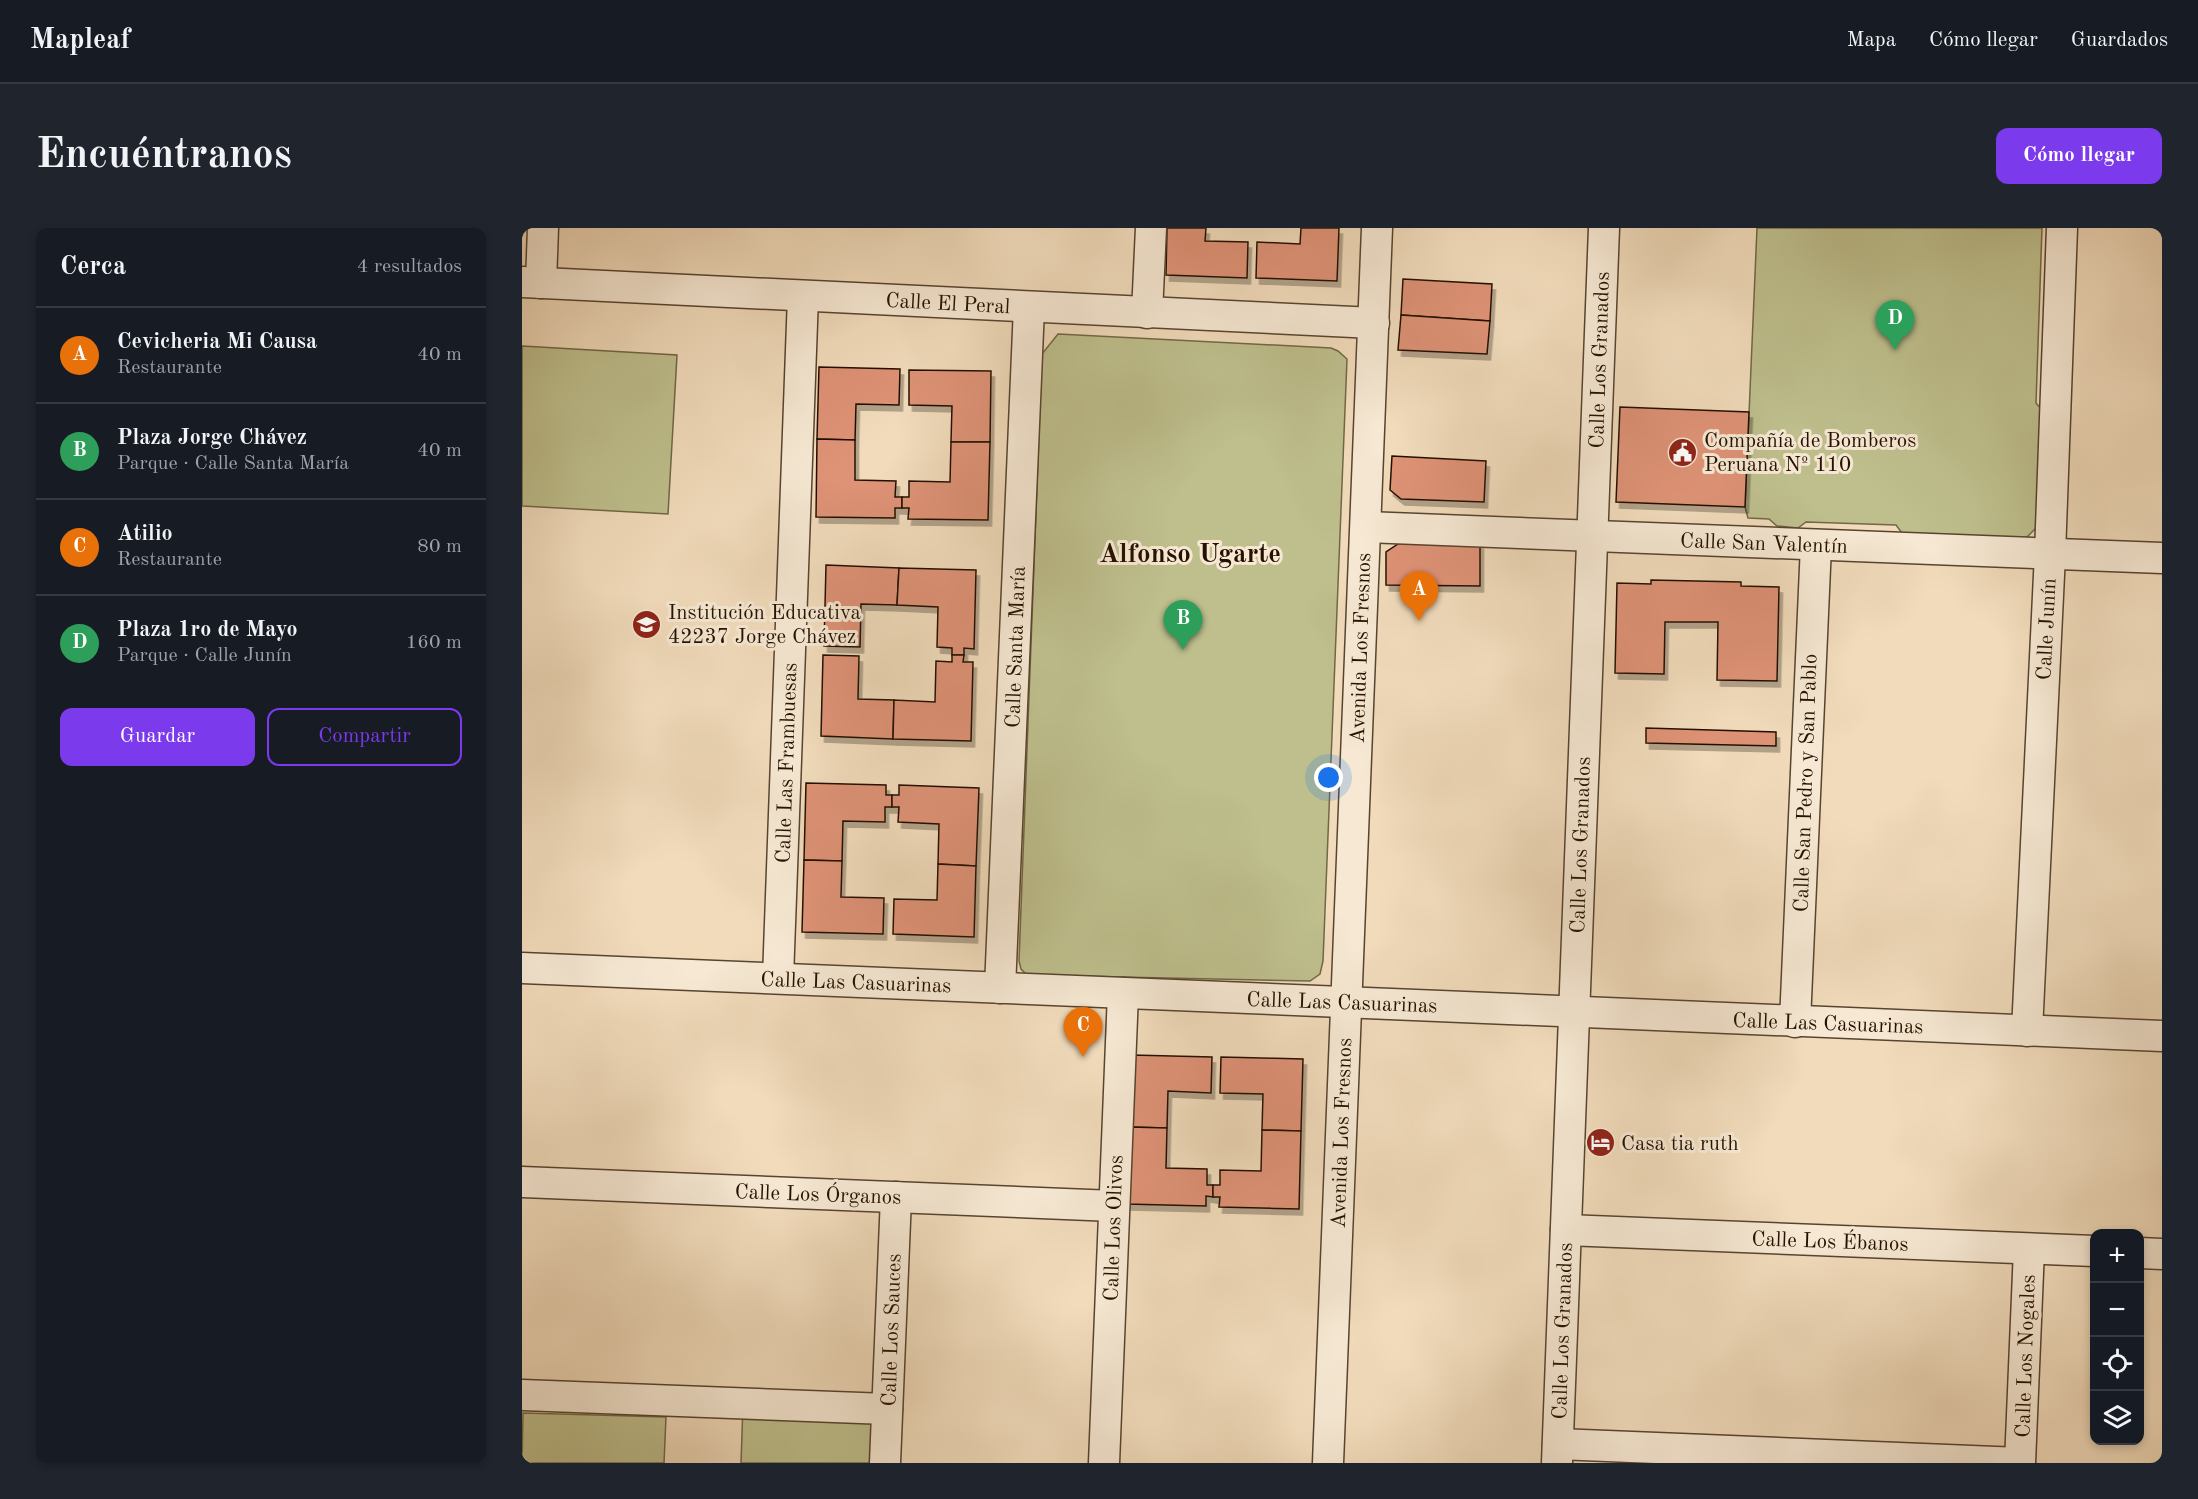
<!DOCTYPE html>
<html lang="es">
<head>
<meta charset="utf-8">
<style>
	:root { --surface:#171b24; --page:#20242c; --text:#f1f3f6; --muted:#9ea1a6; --line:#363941; --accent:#7c3aed }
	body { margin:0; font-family:"Old Standard TT",serif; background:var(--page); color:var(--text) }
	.controls { position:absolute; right:18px; bottom:18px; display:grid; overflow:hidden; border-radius:12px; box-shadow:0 3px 9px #0003 }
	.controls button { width:54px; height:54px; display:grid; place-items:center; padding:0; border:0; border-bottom:2px solid var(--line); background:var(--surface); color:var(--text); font:30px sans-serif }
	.you { position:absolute; left:807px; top:550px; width:21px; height:21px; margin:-15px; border:4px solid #fff; border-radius:50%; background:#1a73e8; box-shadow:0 0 0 9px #1a73e833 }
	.badge { display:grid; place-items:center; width:39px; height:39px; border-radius:50%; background:var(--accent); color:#fff; font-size:20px; font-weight:700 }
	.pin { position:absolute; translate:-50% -50px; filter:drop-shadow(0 2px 3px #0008) }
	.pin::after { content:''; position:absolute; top:32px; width:21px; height:18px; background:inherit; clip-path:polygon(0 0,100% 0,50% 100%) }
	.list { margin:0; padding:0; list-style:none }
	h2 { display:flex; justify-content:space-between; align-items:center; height:78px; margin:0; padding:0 24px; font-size:26px }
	h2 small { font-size:20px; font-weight:400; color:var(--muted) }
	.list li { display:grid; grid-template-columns:39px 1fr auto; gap:18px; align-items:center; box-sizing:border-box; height:96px; padding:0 24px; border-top:2px solid var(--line) }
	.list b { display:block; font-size:22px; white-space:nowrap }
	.list p { margin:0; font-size:20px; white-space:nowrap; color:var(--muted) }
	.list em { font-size:20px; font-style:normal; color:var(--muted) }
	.actions { display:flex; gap:12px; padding:18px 24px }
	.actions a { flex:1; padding:14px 0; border:2px solid var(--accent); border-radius:12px; text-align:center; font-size:21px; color:var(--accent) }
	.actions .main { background:var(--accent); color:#fff }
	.icon { flex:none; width:33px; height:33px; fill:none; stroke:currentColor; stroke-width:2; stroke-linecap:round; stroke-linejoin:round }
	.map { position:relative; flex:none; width:1640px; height:1235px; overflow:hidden; border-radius:12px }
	header { display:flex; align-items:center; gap:36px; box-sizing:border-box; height:84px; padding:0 30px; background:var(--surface); border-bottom:2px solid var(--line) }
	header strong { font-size:28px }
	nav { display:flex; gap:33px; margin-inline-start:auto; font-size:21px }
	.intro { display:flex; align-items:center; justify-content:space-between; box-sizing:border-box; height:144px; padding:0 36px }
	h1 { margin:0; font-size:42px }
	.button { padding:15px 27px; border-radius:12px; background:var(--accent); color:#fff; font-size:21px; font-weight:700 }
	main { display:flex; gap:36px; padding:0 36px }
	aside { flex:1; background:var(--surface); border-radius:12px; box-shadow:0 3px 9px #0003 }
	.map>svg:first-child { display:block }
	.green { fill:#bebf8d; stroke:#716846; stroke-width:1.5 }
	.building { fill:#de9276; stroke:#241100; stroke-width:1.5; filter:url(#shadow) }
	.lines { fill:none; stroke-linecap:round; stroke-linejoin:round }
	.minor-casing { stroke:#57442f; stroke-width:33 }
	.minor { stroke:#f6e8d3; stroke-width:30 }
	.labels { text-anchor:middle; stroke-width:6; stroke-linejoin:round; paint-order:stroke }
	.street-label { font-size:21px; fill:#241100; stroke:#f6e8d3 }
	.poi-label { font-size:21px; fill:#241100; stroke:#f6e8d3; text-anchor:start }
	.district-label { font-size:27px; font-weight:bold; fill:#241100; stroke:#f6e8d3 }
</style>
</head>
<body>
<header>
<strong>Mapleaf</strong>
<nav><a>Mapa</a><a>Cómo llegar</a><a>Guardados</a></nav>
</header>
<div class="intro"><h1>Encuéntranos</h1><a class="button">Cómo llegar</a></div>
<main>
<aside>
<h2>Cerca<small>4 resultados</small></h2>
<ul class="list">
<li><span class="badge" style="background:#e8710a">A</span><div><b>Cevicheria Mi Causa</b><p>Restaurante</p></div><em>40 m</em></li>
<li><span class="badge" style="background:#2e9e5b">B</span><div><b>Plaza Jorge Chávez</b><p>Parque · Calle Santa María</p></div><em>40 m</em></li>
<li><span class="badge" style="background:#e8710a">C</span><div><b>Atilio</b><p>Restaurante</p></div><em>80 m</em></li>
<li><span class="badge" style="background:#2e9e5b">D</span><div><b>Plaza 1ro de Mayo</b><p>Parque · Calle Junín</p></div><em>160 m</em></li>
</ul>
<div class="actions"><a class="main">Guardar</a><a>Compartir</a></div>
</aside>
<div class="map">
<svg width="1640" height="1235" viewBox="0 0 1640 1235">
	<defs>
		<filter id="shadow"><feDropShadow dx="3.5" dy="6" stdDeviation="0" flood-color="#0004"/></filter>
	</defs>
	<rect width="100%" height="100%" fill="#f1dbbb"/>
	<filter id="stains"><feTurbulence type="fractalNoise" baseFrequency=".00333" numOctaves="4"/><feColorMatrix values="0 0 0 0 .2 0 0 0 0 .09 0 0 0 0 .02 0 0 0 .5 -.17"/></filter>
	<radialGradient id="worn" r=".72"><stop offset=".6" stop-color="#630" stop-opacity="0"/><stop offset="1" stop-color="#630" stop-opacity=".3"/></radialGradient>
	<g class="green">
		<path d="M1235,0H1520L1514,175L1520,182L1516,298L1504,310L1380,305L1374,297L1284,294L1276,300L1255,298L1247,291L1226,290L1223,279Z"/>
		<path d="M536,106L809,120L816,123L825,131L801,733L798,746L788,753L505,747L499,741L497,733L520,126Z"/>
		<path d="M0,118L155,127L146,286L0,278Z"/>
		<path d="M221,1176L353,1179L351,1235H219Z"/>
		<path d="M1,1185L144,1189L142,1235H0Z"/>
	</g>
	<g class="building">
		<path d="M645,0H684L683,13L726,14L725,50L644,47Z"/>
		<path d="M779,0H817L815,53L734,50L735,14L778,16Z"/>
		<path d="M881,51L970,56L968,93L879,87Z"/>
		<path d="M879,87L968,93L965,126L876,122Z"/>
		<path d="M297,139L378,141L377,177L334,176L333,212L295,211Z"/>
		<path d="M387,142L469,143L468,214H429L430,178L387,177Z"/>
		<path d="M1098,179L1227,184L1223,279L1094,274Z"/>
		<path d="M295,211L333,212V252L374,253L373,269H380V280H373V290L294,289Z"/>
		<path d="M429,214H468L466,292L386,291L387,280H380V269H387V253L428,254Z"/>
		<path d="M870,228L964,233L962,274L879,271L868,262Z"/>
		<path d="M879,314L958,315V358L864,357V324Z"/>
		<path d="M304,337L377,340L375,377L339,376L338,419L302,418Z"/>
		<path d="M377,340L454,342L452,421L442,420V427H430V420L415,419L416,379L375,377Z"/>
		<path d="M1129,352L1219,354V358L1257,359L1255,453L1195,452L1196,394H1143L1142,446L1093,445L1095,355L1129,356Z"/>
		<path d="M301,427L337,428L336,471L372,472L371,511L299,508Z"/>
		<path d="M430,427H442L441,434H451L449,513L371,511L372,472L413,474L414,433L430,434Z"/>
		<path d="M1124,500L1254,504V518L1124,515Z"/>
		<path d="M284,555L364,557V567H370V579H363V594L321,593L320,633L282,632Z"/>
		<path d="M377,557L457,560L454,638L416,636L417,596L376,594L377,579H370V567H377Z"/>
		<path d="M282,632L320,633L319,669L362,670L361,706L280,704Z"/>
		<path d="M416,636L454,638L452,709L371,706L372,671L415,672Z"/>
		<path d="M609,827L690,829L689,865L646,863L645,900L607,899Z"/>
		<path d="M699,829L781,831L779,903L740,902L741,866L698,865Z"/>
		<path d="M607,899L645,900L644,940L685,941V957H691V969L684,968V978L604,976Z"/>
		<path d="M740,902L779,903L777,981L697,979L698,969H691V957H698V942L739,943Z"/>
	</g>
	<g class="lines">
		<defs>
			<g id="minor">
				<path d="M0,54L852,95"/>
				<path d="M19,55L21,0"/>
				<path d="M625,85L629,0"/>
				<path d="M844,299L1640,330"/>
				<path d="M0,740L1640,808"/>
				<path d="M256,750L281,68"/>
				<path d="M478,760L507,79"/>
				<path d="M1273,794L1294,317"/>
				<path d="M1505,803L1528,326L1540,0"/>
				<path d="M0,954L592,978"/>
				<path d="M1044,1002L1572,1023"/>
				<path d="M1618,1025L1640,1026"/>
				<path d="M0,1167L365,1181"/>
				<path d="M1036,1216L1498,1235L1507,1021"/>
				<path d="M363,1235L374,969"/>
				<path d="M582,1235L601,765"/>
				<path d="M806,1235L855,0"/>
				<path d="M1035,1235L1082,0"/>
			</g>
		</defs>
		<use href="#minor" class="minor-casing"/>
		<use href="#minor" class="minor"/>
	</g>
	<defs>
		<symbol id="civic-disc" viewBox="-11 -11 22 22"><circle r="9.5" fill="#8f2418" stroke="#f6e8d3"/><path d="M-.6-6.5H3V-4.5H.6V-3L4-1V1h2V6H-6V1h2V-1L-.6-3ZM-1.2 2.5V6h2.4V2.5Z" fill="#fff"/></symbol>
		<symbol id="school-disc" viewBox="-11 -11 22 22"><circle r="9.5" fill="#8f2418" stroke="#f6e8d3"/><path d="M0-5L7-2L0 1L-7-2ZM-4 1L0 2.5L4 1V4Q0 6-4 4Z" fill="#fff"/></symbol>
		<symbol id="hotel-disc" viewBox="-11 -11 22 22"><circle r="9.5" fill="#8f2418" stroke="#f6e8d3"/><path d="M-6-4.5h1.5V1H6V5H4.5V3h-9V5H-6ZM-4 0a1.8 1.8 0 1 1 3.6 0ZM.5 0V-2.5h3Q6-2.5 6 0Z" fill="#fff"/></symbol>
	</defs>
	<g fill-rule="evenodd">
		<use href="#civic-disc" x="1144" y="208" width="33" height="33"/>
		<use href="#school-disc" x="108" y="380" width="33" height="33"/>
		<use href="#hotel-disc" x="1062" y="898" width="33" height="33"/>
	</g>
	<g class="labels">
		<g class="street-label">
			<text transform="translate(426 75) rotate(3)" y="7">Calle El Peral</text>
			<text transform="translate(1077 132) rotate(-88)" y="7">Calle Los Granados</text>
			<text transform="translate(1242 315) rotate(2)" y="7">Calle San Valentín</text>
			<text transform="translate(1524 401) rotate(-87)" y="7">Calle Junín</text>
			<text transform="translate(493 419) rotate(-88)" y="7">Calle Santa María</text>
			<text transform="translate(838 420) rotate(-88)" y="7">Avenida Los Fresnos</text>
			<text transform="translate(264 535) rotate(-88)" y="7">Calle Las Frambuesas</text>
			<text transform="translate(1283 555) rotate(-88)" y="7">Calle San Pedro y San Pablo</text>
			<text transform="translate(1058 617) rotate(-88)" y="7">Calle Los Granados</text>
			<text transform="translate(334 754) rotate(2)" y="7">Calle Las Casuarinas</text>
			<text transform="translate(820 774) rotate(2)" y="7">Calle Las Casuarinas</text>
			<text transform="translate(1306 795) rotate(2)" y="7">Calle Las Casuarinas</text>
			<text transform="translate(819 905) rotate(-88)" y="7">Avenida Los Fresnos</text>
			<text transform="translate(296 966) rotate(2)" y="7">Calle Los Órganos</text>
			<text transform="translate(591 1000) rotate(-88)" y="7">Calle Los Olivos</text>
			<text transform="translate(1308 1013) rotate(2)" y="7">Calle Los Ébanos</text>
			<text transform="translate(369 1102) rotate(-88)" y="7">Calle Los Sauces</text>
			<text transform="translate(1040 1103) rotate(-88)" y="7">Calle Los Granados</text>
			<text transform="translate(1503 1128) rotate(-88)" y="7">Calle Los Nogales</text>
		</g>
		<g class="poi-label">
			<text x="1182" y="219">Compañía de Bomberos<tspan x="1182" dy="24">Peruana Nº 110</tspan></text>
			<text x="146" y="391">Institución Educativa<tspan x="146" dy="24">42237 Jorge Chávez</tspan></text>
			<text x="1099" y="922">Casa tia ruth</text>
		</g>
		<g class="district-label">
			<text x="668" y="334">Alfonso Ugarte</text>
		</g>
	</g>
	<rect width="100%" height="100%" filter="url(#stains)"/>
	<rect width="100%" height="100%" fill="url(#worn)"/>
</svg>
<div class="controls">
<button>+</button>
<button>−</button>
<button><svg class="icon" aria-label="locate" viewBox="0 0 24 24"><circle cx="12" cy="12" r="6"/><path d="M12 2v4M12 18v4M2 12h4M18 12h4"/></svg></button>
<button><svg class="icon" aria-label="layers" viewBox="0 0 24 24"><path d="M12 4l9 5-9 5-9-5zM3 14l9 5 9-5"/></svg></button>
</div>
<div class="you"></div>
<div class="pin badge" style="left:897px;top:393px;background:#e8710a">A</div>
<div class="pin badge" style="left:661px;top:422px;background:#2e9e5b">B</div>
<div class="pin badge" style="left:561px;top:829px;background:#e8710a">C</div>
<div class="pin badge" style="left:1373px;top:122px;background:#2e9e5b">D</div>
</div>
</main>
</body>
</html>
